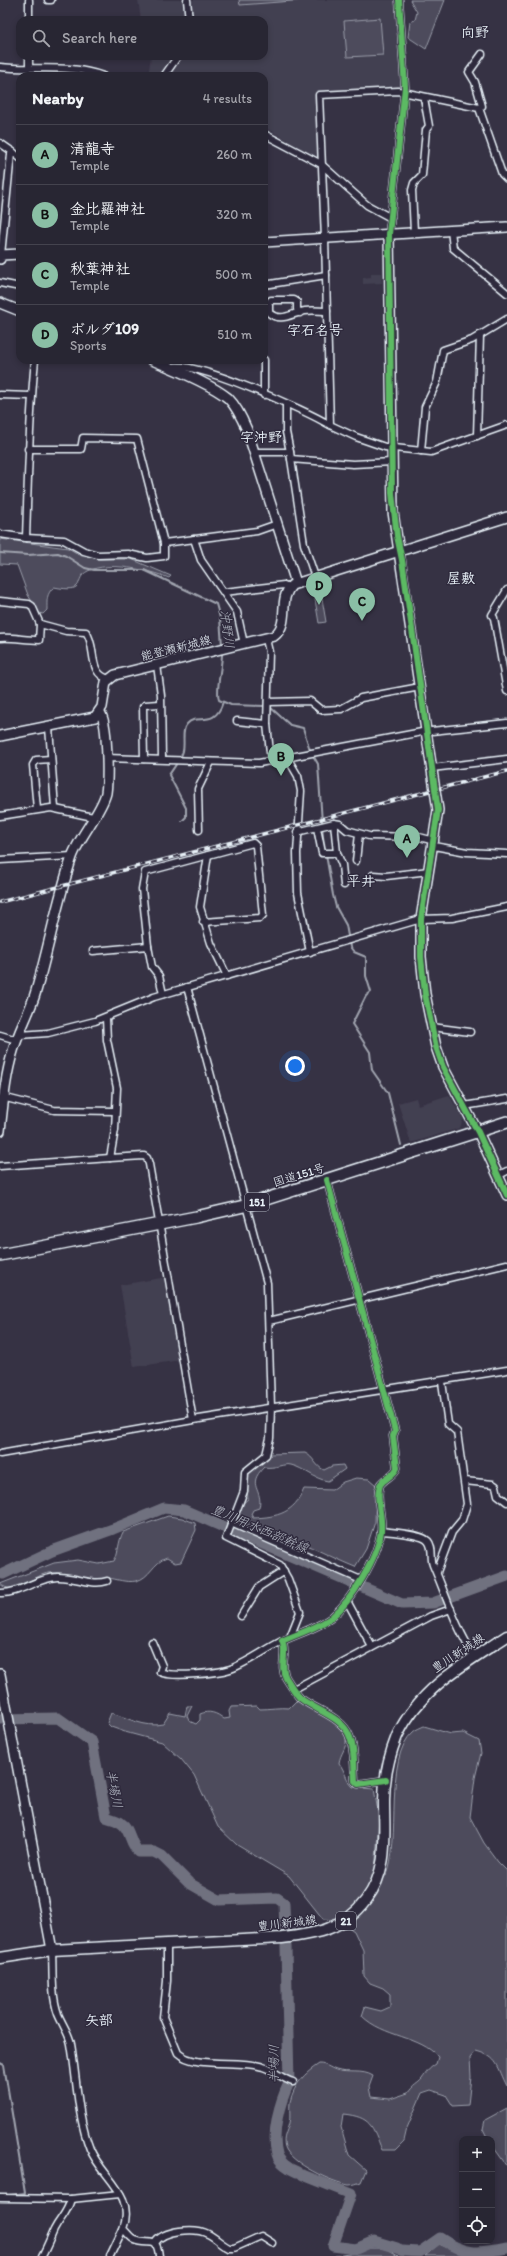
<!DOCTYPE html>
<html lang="en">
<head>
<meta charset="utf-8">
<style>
	:root { --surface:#282633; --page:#302e3b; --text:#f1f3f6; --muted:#a5a5ac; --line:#44434e; --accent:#8abfa5 }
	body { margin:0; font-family:Itim,"Klee One",sans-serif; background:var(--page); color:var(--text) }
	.controls { position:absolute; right:12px; bottom:12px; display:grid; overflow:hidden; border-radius:8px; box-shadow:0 2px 6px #0003 }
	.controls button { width:36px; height:36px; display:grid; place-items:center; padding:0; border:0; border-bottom:1px solid var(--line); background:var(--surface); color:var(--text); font:20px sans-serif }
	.you { position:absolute; left:295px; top:1066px; width:14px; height:14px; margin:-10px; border:3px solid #fff; border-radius:50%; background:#1a73e8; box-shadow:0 0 0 6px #1a73e833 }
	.badge { display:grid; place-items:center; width:26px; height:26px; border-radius:50%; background:var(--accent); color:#111; font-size:13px; font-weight:700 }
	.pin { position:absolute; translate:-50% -33px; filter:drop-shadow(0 1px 2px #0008) }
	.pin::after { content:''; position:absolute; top:21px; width:14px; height:12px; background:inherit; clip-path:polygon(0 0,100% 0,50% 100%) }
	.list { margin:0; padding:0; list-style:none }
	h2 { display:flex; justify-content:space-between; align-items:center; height:52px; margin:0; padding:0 16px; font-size:17px }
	h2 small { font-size:13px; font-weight:400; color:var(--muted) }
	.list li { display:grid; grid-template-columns:26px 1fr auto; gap:12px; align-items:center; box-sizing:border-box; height:60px; padding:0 16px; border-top:1px solid var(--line) }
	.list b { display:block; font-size:15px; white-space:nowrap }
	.list p { margin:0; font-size:13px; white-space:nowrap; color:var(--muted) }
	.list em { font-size:13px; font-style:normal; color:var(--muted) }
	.icon { flex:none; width:22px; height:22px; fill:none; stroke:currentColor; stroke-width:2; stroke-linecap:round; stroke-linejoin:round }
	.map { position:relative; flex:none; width:507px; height:2256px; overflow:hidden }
	.search { position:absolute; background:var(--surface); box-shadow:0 2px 6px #0003; left:16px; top:16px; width:252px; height:44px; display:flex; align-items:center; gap:10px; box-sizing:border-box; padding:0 14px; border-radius:12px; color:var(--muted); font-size:15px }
	.panel { position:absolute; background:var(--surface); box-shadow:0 2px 6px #0003; left:16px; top:72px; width:252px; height:292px; border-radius:12px }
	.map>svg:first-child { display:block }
	.built { fill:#433f51 }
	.green { fill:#4d4b5c; stroke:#9a9eaa }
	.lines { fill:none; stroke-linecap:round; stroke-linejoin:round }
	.stream { stroke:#a0a4af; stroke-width:2 }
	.river { stroke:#70717f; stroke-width:11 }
	.street-casing { stroke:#e8f1f8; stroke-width:9 }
	.secondary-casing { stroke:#e8f1f8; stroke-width:12 }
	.primary-casing { stroke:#e8f1f8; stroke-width:13 }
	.highway-casing { stroke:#e8f1f8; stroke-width:14 }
	.street { stroke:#2f2a3d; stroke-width:6 }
	.secondary { stroke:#2f2a3d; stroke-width:9 }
	.primary { stroke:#2f2a3d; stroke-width:10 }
	.highway { stroke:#2f2a3d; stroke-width:11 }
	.rail-casing { stroke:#e8f1f8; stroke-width:3.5 }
	.rail { stroke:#2f2a3d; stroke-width:2; stroke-dasharray:6; stroke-linecap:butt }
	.cycleway-casing { stroke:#2f2a3d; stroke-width:8 }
	.cycleway { stroke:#5cba63; stroke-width:6 }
	.labels { text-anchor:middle; stroke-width:3; stroke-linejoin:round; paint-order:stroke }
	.shield { fill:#2f2a3d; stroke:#b0b5c0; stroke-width:1 }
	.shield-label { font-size:11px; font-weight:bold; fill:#e8f1f8 }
	.street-label { font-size:12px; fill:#e8f1f8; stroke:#2f2a3d }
	.water-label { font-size:13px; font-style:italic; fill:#b2b7c2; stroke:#2f2a3d }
	.quarter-label { font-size:14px; font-weight:bold; fill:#e8f1f8; stroke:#2f2a3d }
</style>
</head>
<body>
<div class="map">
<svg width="507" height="2256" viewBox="0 0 507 2256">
	<rect width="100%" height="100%" fill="#363244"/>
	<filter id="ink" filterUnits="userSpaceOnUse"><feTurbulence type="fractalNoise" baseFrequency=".025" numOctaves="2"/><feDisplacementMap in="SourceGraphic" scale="8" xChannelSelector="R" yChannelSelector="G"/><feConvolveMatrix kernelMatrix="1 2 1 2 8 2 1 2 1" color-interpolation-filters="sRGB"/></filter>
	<g filter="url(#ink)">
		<g class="built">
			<path d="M138,0H396L403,87L317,91L318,156H314L264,127V76H148L151,56H264V20H141Z"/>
			<path d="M371,273H381L382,283L363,284V278L371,277Z"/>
			<path d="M449,1095L463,1119L460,1128L411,1143L398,1103L416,1098L418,1105Z"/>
			<path d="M167,1277L181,1360L134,1367L120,1285Z"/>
		</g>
		<g class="green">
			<path d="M239,0H306L240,5Z"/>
			<path d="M410,0H445L426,49L408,37L410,22L415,20L417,12Z"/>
			<path d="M380,18L383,55L347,57L344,21Z"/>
			<path d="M0,539L68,548L82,556L100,559H131L171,576L169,578C149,570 108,561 88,571C72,579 89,594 54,587C46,594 47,600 47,610L43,614L39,613L28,595L17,565L0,564Z"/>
			<path d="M320,587L326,622L319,623L313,588Z"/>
			<path d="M305,1453C314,1457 315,1466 324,1470L332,1466L343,1465L345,1469L328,1481C314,1479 304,1468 291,1465C284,1463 275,1469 264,1467C245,1486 264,1489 259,1508L253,1510L251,1514L253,1518C278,1517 294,1513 304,1489L332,1490L343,1482L356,1478L369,1479L376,1485L375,1522L366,1549L355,1567C325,1555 298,1538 266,1532C256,1530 242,1527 237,1518L242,1504L248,1499L246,1482L248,1473L269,1454Z"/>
			<path d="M168,1516L182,1518L195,1523L196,1530L181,1562L175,1563L167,1558C153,1562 150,1578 136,1581C126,1583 117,1579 108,1578C101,1578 98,1582 87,1579C75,1577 60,1571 48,1573C32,1576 15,1597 0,1584L54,1563L78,1560L99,1564L114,1561C119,1552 118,1542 123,1532Z"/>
			<path d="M296,1701C310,1705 345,1723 346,1739C347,1748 340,1754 339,1763C345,1771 346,1780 353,1787L374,1789L379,1817L375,1873L386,1876C402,1842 383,1758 413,1732C416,1729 420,1728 424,1726L451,1734L463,1733L479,1741L481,1753L475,1778L470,1817L484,1843L498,1862L507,1871V2086C497,2067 499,2057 476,2051L470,2058L471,2077L468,2105L453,2106L446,2095L431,2090L422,2093L407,2128L404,2141L395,2150H382C372,2125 371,2117 343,2114L341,2127L349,2155L366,2170L361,2182C358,2183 353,2185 349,2185C333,2183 290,2163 285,2147C282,2138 287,2132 289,2123C291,2117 289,2109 290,2102C294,2084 305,2073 319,2064C326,2064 330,2068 336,2070C348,2074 362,2069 373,2076L369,2087L371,2097L390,2099L408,2093C413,2085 418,2084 422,2079C427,2072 428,2069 436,2064L438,2057C421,2036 383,2037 362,2016L365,2007L381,2011L390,2007V1994L383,1988L370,1983L364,1976L363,1950L354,1931L338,1920L323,1919L289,1876L237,1845L218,1827L194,1775L181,1759L162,1742L125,1732L111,1727L107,1723L111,1713C129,1718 144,1728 163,1724L170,1713L185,1716L187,1706H192L187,1716L189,1721L196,1724L200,1720V1714C209,1710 217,1713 224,1719L230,1718L229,1711L231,1707L257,1706L260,1709C270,1709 279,1707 289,1708Z"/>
			<path d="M507,2108V2166L492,2145V2139H488L483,2129L485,2120Z"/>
			<path d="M439,2244L465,2256H425Z"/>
			<path d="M369,2248H385L398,2256H335L356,2253Z"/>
		</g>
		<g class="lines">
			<g class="stream">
				<path d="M0,553L28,555L58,553L66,556L85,568L94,570H144L216,604L220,618L222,646"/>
				<path d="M222,651C223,664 215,690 219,700L231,705L265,706"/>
				<path d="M270,707L290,725L303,728L310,750L318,764L323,837L333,895L336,907L346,925L350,947L354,952L366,957V976L371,992L366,996L352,1024L370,1052L372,1070L388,1093L401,1145"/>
				<path d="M182,821L186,817V808L169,775C174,767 181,759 183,751C185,743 181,730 187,724C197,712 214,730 223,702"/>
				<path d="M0,2063L4,2065L25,2193L2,2196"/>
			</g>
			<g class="river">
				<path d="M3,1574L52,1551L113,1529L164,1508L184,1510L402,1604L433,1603L507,1576"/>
				<path d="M0,1719L58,1718L92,1742L106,1817C110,1819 117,1820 121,1823C131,1829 129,1844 139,1852H154L162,1856L189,1883L219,1900L277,1898L284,1903L285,1932"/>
				<path d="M286,1946L289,2083C280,2102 271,2132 277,2154C279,2162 289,2169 297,2172"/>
				<path d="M303,2175L351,2194L333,2246L356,2249L374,2241L397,2248"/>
				<path d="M402,2251L420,2252L440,2238C465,2255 478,2254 507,2248"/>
			</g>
			<defs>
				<g id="street">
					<path d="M29,0V20"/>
					<path d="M48,0H51"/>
					<path d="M187,0L189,20"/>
					<path d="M0,67C35,71 69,63 103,76"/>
					<path d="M29,68V56"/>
					<path d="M164,76L178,56"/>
					<path d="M479,108L482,106L475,82L469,72L482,54"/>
					<path d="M264,134L321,164L367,205L391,218"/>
					<path d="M0,143L13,152L11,154L1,255"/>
					<path d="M13,152L20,158"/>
					<path d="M507,179L502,174L479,108L398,91L319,95L325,239L330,425L356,437L385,447L431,452L507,425"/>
					<path d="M451,230L453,248L507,293"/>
					<path d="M414,232L412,190L414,183L422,175L426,130L429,126L424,98"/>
					<path d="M389,234L405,87L399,0"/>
					<path d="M0,283L20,287"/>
					<path d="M264,285L326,275"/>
					<path d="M300,313L297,309V302L294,300H271L269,302V313C281,323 292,313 305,311C312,310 320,311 327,311"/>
					<path d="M264,360V395"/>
					<path d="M169,368C187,356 309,412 330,425"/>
					<path d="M0,395L31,396"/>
					<path d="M286,404V432L290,452"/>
					<path d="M477,436L480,335"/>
					<path d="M28,449H81L83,438L137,439L164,543V556L147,558L128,554L98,555L84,551L64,540L26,538C28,479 29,419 35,360"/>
					<path d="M421,451L425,407L437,382L443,350L472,340L507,319"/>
					<path d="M254,452H290L291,459L353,464L392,462"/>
					<path d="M291,459L304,544L315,577"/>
					<path d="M0,534L26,538"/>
					<path d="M194,539L201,560L237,612L244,644"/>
					<path d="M164,543L257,531L277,524"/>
					<path d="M507,590L492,615L494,618L507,691"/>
					<path d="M224,592L284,585L289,587"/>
					<path d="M0,601L29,604L32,606L40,624"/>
					<path d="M0,638C13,637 25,640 39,640L40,624L66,631L86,632C97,646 87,674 109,679"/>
					<path d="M266,639L269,652L267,724L271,762"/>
					<path d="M157,665L161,695L162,759"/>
					<path d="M268,702L310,701L321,710L341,709L361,698L420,687"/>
					<path d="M237,721L267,724"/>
					<path d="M49,727L55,808"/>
					<path d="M106,758L259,763L422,732L507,723"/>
					<path d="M144,759L143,707L145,705L160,704"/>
					<path d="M288,759L298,776L301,791L297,853L298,893L310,952"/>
					<path d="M432,768L507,759"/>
					<path d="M37,809L33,765L36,760L51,759"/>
					<path d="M0,816L51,808L93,817"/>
					<path d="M334,823L337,853L342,865L344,885"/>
					<path d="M317,828L322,853H337"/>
					<path d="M199,830L198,789L211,762"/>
					<path d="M297,832L334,823L340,824L347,830L369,836L419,837L435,841"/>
					<path d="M434,846L467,852L507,854"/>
					<path d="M208,855L200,907L211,943L227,976"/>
					<path d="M0,860L73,856"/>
					<path d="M356,861L359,834"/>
					<path d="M373,875L386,876L429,871"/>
					<path d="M148,946L142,889L145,872L253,843L256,846L263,915L260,918L203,922"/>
					<path d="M93,951L148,946L152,967L159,976L163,994"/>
					<path d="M187,987L267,1283L271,1407L270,1438L266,1455L245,1472L244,1491L226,1538L280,1565L288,1579L300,1612L290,1637"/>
					<path d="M106,1018L107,1040L117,1088L115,1130L110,1158L144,1156L147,1158L149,1164L193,1420"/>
					<path d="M432,1027L470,1032"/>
					<path d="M0,1035L17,1040"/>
					<path d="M20,1035L48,1033L95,1021L154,997L421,919L452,918L507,907"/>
					<path d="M2,1097L54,1110L114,1111"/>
					<path d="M464,1106L507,1099"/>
					<path d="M0,1166L110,1158"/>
					<path d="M499,1175L507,1171"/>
					<path d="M327,1180L395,1431L393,1436L397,1468C394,1476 384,1478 380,1485C375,1499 383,1516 381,1531C378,1557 352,1600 332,1617C320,1627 297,1634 282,1641C288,1653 279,1666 286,1678C290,1684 295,1693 300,1698C315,1710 342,1717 349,1735C355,1748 354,1767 355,1781L358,1784L386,1780"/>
					<path d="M269,1321L507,1264"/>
					<path d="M0,1454L193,1420L507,1370"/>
					<path d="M465,1481L493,1484L496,1486L498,1495L507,1502"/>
					<path d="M231,1523L361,1580"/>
					<path d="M381,1531C391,1532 422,1534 428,1541C434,1548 430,1558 433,1565C446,1595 456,1629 475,1657"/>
					<path d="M437,1572L452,1532L462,1520L467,1504L457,1432L448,1424L442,1382"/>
					<path d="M0,1593C20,1594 36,1578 57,1577C73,1576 91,1586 107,1581"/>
					<path d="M347,1601L372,1647"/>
					<path d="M241,1616L259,1587L284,1571"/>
					<path d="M152,1642L162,1666L160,1672C172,1678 221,1673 233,1668C250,1661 266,1649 282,1641"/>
					<path d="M294,1689L431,1616L451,1609"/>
					<path d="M167,1944V1981L163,2017L178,2053C195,2069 240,2059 263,2067C274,2070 282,2079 293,2082"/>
					<path d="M52,1950C53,1971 51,1994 58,2014C62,2024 69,2033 71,2044C77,2079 77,2116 90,2149C102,2178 136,2194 123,2229C127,2232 130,2238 135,2240C149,2246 157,2235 159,2256"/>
					<path d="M0,2198L71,2199L120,2194"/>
					<path d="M155,2243C163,2230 195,2227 208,2234C216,2238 221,2244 229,2248H234L261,2236L272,2243"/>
					<path d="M42,2256C47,2247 50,2239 54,2230C60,2218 67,2214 71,2199"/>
					<path d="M110,2256L123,2229"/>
				</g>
				<g id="secondary">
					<path d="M389,234L393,512L438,810L421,919V957L425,994L436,1047L443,1067L478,1132L507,1195"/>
					<path d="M264,242L507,227"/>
					<path d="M0,259L1,255L20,254"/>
					<path d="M0,303L20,311"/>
					<path d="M152,360C172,368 212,385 228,398C237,407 242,418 247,430L296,583"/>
					<path d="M0,736L95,717L102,707L106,682L115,675L274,636C291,623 277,599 292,585L507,517"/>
					<path d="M0,1131C3,1104 5,1077 13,1051C19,1030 30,1012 36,991C49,947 57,901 72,857C79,837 102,811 106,793C108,779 108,721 100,713"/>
					<path d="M0,1674L52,1950"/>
				</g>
				<path id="primary" d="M0,1958L52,1950L282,1938C316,1934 345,1929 366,1900C389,1869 384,1837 384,1801C384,1780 389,1756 397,1736C420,1688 464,1664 507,1636"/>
				<path id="highway" d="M0,1255L196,1217L244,1206L507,1122"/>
			</defs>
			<use href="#street" class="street-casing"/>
			<use href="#secondary" class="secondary-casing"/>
			<use href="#primary" class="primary-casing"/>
			<use href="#highway" class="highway-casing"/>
			<use href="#street" class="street"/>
			<use href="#secondary" class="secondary"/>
			<use href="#primary" class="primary"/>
			<use href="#highway" class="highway"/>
			<defs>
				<path id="rail" d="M0,902L507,771"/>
			</defs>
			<use href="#rail" class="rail-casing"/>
			<use href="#rail" class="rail"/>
			<defs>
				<g id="cycleway">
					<path d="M399,0L405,87L389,234L392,493L397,536L402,560L438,810L421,919V957L425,994L436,1047L443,1067L478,1132L507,1195"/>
					<path d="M327,1180L395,1431L393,1436L397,1468C394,1476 384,1478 380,1485C375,1499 383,1516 381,1531C378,1557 352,1600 332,1617C320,1627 297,1634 282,1641C288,1653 279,1666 286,1678C290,1684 295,1693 300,1698C315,1710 342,1717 349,1735C355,1748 354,1767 355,1781L358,1784L386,1780"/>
				</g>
			</defs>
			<use href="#cycleway" class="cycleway-casing"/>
			<use href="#cycleway" class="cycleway"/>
		</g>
	</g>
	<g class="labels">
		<g class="shield">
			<rect x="245" y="1193" width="24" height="18" rx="3"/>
			<rect x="336" y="1912" width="20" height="18" rx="3"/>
		</g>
		<g class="shield-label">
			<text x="257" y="1206">151</text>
			<text x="346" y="1925">21</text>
		</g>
		<g class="street-label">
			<text transform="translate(176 648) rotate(-14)" y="4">能登瀬新城線</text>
			<text transform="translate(299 1175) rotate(-17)" y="4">国道151号</text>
			<text transform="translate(458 1653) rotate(-34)" y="4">豊川新城線</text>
			<text transform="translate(287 1923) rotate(-7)" y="4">豊川新城線</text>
		</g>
		<g class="water-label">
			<text transform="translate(228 629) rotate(83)" y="5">沖野川</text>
			<text transform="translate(260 1528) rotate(23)" y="5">豊川用水西部幹線</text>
			<text transform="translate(115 1789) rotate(79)" y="5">半場川</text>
			<text transform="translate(273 2064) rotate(-89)" y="5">半場川</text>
		</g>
		<g class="quarter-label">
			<text x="475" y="37">向野</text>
			<text x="315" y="335">字石名号</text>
			<text x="261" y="442">字沖野</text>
			<text x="461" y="583">屋敷</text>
			<text x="361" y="886">平井</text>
			<text x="99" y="2025">矢部</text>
		</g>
	</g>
</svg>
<div class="controls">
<button>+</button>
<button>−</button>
<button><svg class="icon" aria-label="locate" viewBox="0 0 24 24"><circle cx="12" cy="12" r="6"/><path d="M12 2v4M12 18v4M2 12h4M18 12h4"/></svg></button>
</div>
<div class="you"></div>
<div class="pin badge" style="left:407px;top:858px">A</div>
<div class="pin badge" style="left:281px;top:776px">B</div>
<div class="pin badge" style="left:362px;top:621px">C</div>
<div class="pin badge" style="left:319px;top:605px">D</div>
<div class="search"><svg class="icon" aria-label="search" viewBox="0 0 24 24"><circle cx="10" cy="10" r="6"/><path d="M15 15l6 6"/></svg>Search here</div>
<section class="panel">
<h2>Nearby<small>4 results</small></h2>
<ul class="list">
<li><span class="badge">A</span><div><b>清龍寺</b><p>Temple</p></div><em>260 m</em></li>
<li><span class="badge">B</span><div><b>金比羅神社</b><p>Temple</p></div><em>320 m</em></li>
<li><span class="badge">C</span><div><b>秋葉神社</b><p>Temple</p></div><em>500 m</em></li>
<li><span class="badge">D</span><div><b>ボルダ109</b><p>Sports</p></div><em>510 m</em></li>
</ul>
</section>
</div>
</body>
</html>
